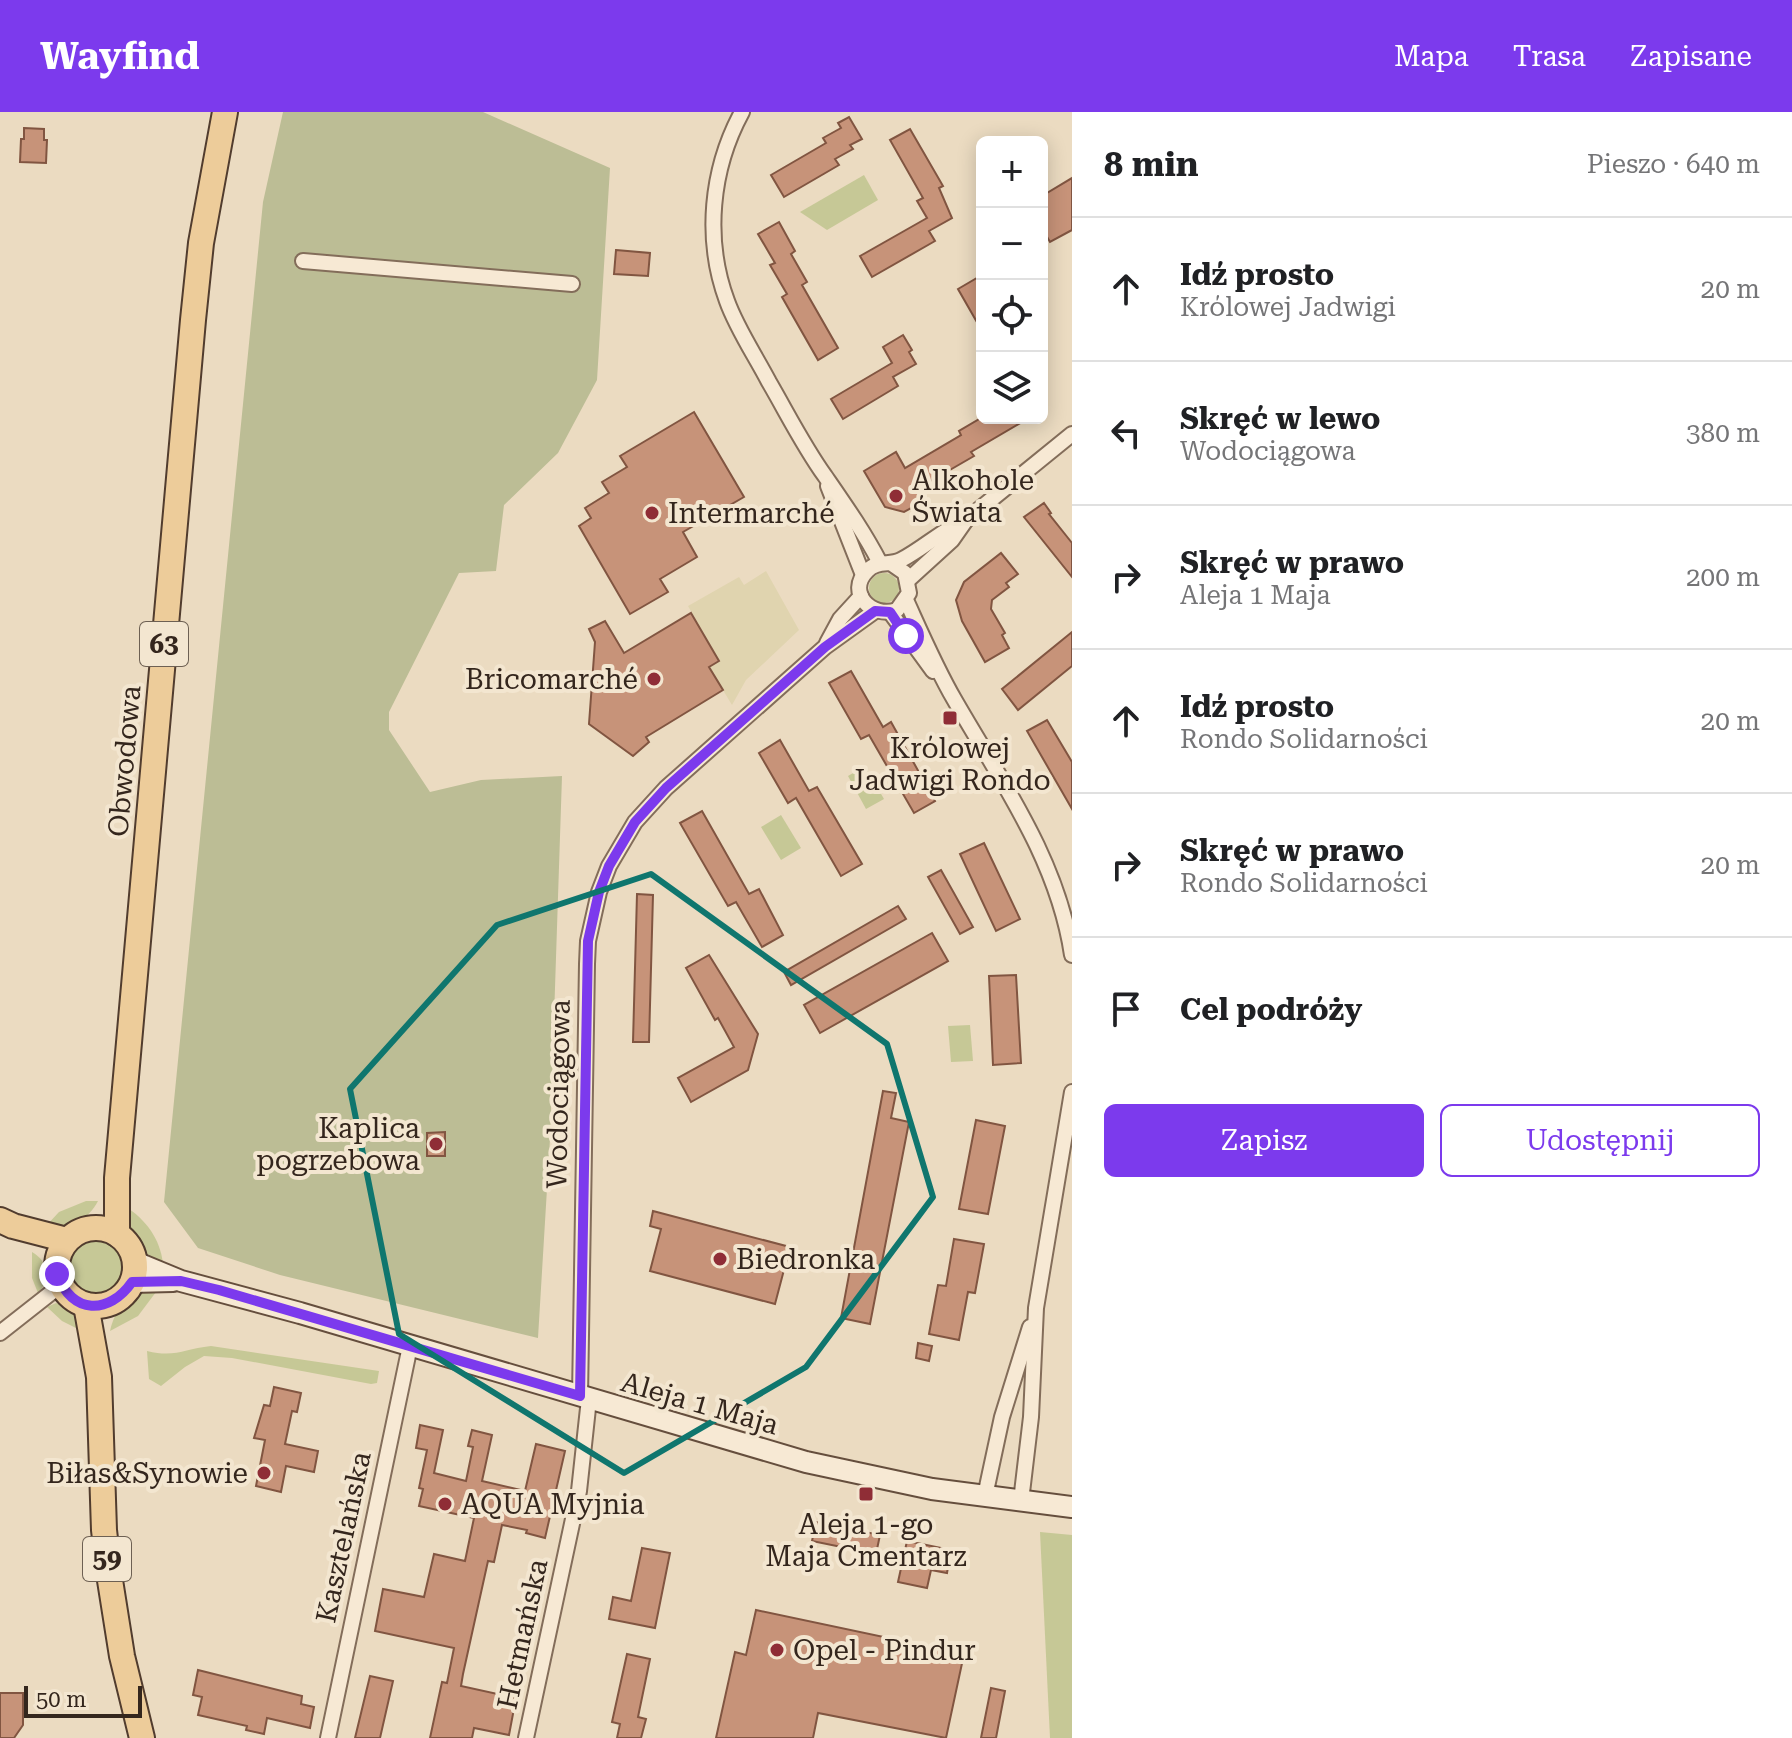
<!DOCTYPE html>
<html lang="pl">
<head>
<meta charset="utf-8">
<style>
	:root { --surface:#fff; --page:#f2f2f2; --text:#202124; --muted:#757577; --line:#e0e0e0; --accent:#7c3aed }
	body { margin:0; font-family:"Roboto Serif",serif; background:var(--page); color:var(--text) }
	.controls { position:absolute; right:24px; top:24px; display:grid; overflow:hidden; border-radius:12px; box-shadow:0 4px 20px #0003 }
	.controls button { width:72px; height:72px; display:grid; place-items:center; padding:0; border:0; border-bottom:2px solid var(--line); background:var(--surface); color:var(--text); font:40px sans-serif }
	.scale { position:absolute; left:24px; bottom:20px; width:118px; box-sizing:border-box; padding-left:8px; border:4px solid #34261d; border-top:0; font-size:22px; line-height:28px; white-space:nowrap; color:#34261d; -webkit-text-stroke:6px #f3e6d0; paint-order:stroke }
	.stop { position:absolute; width:24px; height:24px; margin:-18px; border:6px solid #7c3aed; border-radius:50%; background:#fff }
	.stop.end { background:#7c3aed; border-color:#fff; box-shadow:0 2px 8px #0008 }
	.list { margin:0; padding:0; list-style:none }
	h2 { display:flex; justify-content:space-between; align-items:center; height:104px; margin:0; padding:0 32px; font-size:34px }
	h2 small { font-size:26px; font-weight:400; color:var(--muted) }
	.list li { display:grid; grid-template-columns:52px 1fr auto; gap:24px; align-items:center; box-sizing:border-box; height:144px; padding:0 32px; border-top:2px solid var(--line) }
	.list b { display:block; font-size:30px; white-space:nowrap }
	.list p { margin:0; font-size:26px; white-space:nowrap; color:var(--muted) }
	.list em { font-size:26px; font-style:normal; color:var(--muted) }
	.actions { display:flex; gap:16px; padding:24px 32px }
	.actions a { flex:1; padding:18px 0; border:2px solid var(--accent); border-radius:12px; text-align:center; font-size:28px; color:var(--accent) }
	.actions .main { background:var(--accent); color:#fff }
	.icon { flex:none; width:44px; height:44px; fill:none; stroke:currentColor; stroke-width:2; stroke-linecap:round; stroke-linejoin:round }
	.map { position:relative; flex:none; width:1072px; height:1626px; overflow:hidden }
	header { display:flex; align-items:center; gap:48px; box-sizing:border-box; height:112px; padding:0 40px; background:var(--accent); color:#fff }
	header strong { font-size:38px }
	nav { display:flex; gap:44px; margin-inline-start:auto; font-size:28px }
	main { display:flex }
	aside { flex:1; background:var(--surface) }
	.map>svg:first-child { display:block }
	.farmland { fill:#e0d4af }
	.green { fill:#c6c896 }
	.cemetery { fill:#bcbd95 }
	.building { fill:#c79379; stroke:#815541; stroke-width:2 }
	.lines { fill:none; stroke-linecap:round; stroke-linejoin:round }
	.street-casing { stroke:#836d5a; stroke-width:18 }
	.secondary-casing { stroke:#654e3d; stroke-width:24 }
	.primary-casing { stroke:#513c2e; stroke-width:28 }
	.street { stroke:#f7e9d4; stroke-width:14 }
	.secondary { stroke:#f7e9d4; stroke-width:20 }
	.primary { stroke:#edcc9a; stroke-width:24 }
	.route { stroke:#7c3aed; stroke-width:10 }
	.marked { fill:none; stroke:#0f766e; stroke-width:6; stroke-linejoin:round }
	.poi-dot { fill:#8f2d36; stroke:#f3e6d0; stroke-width:3 }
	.labels { text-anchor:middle; stroke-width:8; stroke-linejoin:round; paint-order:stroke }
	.shield { fill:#f3e6d0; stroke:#6d6053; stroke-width:2 }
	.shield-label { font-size:26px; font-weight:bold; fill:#34261d }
	.poi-label { font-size:28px; fill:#34261d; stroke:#f3e6d0; text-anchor:start }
	.street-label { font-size:28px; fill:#34261d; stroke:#f3e6d0 }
</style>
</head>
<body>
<header>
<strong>Wayfind</strong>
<nav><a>Mapa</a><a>Trasa</a><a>Zapisane</a></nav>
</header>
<main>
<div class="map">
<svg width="1072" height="1626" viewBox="0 0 1072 1626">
	<rect width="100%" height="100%" fill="#ebdbc1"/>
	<path class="farmland" d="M766,459L799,518L746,568L732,593L709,555L719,548L688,494L739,465L744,473Z"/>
	<g class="green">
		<path d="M864,63L878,88L827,118L800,100Z"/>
		<circle cx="884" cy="476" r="15"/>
		<path d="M865,654L884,687L866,697L848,664Z"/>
		<path d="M781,703L801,736L781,748L761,715Z"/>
		<path d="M970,913L973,949L951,950L948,914Z"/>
		<path d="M86,1089H98C87,1110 68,1117 46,1114L59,1100Z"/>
		<path d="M125,1094C146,1108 160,1126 163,1152C138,1144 125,1119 125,1094Z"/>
		<circle cx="95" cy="1154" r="28"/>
		<path d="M32,1140C49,1150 51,1167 38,1181L32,1166Z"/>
		<path d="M156,1180L138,1204L110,1219C115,1195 131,1179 156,1180Z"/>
		<path d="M56,1191L72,1196L82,1219L62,1209L47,1195Z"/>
		<path d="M211,1234L379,1259L377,1271L371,1272L232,1246L204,1244L185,1255L161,1274L149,1267L147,1239C175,1246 184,1237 211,1234Z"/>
		<path d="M1040,1420L1072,1423V1626H1050Z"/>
	</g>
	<path class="cemetery" d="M283,0H483L610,56L597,268L558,341L504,393L496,459L459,461L389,600V618L430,680L481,668L562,664L550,1027L538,1226L280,1163L198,1136L164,1090L263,90Z"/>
	<g class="building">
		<path d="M849,5L862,27L850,33L853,37L835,47L839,53L784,85L771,63L826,31L823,26L841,16L838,11Z"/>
		<path d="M24,16L44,17V28H47L46,51L20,50L21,27H24Z"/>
		<path d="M910,17L943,74L939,76L952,106L929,119L935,129L872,165L860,144L927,106L917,89L923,86L890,28Z"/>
		<path d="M1072,66V118L1050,130L1042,116V84Z"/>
		<path d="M779,110L795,139L791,142L807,170L802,173L838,236L818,248L782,185L787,182L770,153L775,151L758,122Z"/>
		<path d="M616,138L650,141L648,164L614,162Z"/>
		<path d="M982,163V219L958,177Z"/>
		<path d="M903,223L912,238L909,240L916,252L893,265L898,274L843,307L831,287L892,251L883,235Z"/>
		<path d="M694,300L744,385L683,420L697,445L660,467L668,480L630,502L579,414L591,406L585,396L609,381L602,370L627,355L620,344Z"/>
		<path d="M981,306H1029L971,340L974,344L917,377L924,389L904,400L885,395L864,359L896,340L905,356L961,323L959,319Z"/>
		<path d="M1044,391L1051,401L1049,402L1072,431V465L1024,405Z"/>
		<path d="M1001,441L1018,462L1006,471L1009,475L992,488L991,497L1005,521L1002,523L1009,536L985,550L962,509L956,488L964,470Z"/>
		<path d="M691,501L719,549L709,555L723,578L646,625L649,630L633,644L589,612L595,530L589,517L605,509L624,541Z"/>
		<path d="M1072,520V554L1018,598L1002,577Z"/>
		<path d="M851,559L883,615L891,610L935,689L914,701L869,623L861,627L829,571Z"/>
		<path d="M1047,608L1072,650V697L1027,619Z"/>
		<path d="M780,628L809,679L817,675L862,752L841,764L796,686L788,691L759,641Z"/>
		<path d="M702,699L749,782L759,777L783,823L762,835L736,790L728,794L680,711Z"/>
		<path d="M984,731L1020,807L996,819L960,742Z"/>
		<path d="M941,758L973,815L960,822L928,765Z"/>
		<path d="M637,782L653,783L649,930H633Z"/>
		<path d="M898,794L906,807L791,873L784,860Z"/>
		<path d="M932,821L948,849L820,921L804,893Z"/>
		<path d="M709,843L758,922L748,958L691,990L678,966L734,935L718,906L715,908L686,856Z"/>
		<path d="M1016,863L1021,951L993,953L989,864Z"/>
		<path d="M883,979L896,981L891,1006L909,1010L870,1212L841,1206Z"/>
		<path d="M976,1008L1005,1014L988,1102L959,1097Z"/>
		<path d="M445,1020V1044H427V1021Z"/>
		<path d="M653,1099L790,1135L775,1192L650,1159L661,1117L650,1114Z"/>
		<path d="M954,1127L984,1132L975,1181L968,1180L959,1228L929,1222L938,1173L946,1174Z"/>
		<path d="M918,1231L932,1234L929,1249L916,1246Z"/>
		<path d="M274,1275L301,1281L297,1300L292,1299L285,1332L318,1339L314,1360L286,1354L281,1380L256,1374L265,1328L254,1326L264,1293L270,1294Z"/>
		<path d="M420,1313L443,1318L434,1361L466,1369L473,1335L468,1334L472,1318L492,1323L482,1369L525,1379L536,1332L565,1339L545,1426L526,1421L527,1418L502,1413L494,1450L488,1449L463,1562L461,1574L516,1586L509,1623L474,1616L472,1626H430L442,1570L447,1571L454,1536L375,1519L383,1477L424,1485L434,1442L465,1449L474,1406L419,1394L423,1377L419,1376L427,1338L416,1336Z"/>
		<path d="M816,1410L880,1423L876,1442L812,1429Z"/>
		<path d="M907,1429L951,1438L947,1461L931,1458L927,1476L898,1470Z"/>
		<path d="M642,1436L670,1441L655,1516L609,1507L613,1485L631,1489Z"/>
		<path d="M756,1498L964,1542L946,1626L818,1601L813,1626H716L735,1540L746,1543Z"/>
		<path d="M627,1542L650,1547L638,1605L646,1607L641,1626H617L620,1612L612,1610Z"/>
		<path d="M198,1558L302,1584L301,1592L314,1595L310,1616L267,1606L264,1622L246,1618L247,1614L198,1603L202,1585L193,1583Z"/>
		<path d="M370,1564L393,1569L380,1626H355Z"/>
		<path d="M991,1576L1005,1579L996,1626H981Z"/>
		<path d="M0,1581H23V1613L14,1626H0Z"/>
	</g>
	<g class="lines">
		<defs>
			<g id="street">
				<path d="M742,0C711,57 704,127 727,189C737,217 755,243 769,270C787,301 804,335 825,364C845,393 864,420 880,451"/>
				<path d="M303,149L572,172"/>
				<path d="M828,374L863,463"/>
				<path d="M892,452L905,461L909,481L897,498C871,507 846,480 867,459C877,448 890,454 901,448C924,436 942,418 966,408L1072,322"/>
				<path d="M908,468L952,428L966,408"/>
				<path d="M906,488C921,521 936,556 954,587C1001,669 1058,748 1072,843"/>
				<path d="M890,500L933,559"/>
				<path d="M827,531L840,507L861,484"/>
				<path d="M0,1221L61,1173"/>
				<path d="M580,1284L587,852L588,829L599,780L609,754L635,710L666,676L825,535L875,499"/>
				<path d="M985,1384L1002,1305L1030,1215"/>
				<path d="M1021,1389L1031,1305L1036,1196L1072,980"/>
				<path d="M328,1626L410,1234"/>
				<path d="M526,1626L579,1379L589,1287"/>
			</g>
			<g id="secondary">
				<path d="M135,1150L181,1169L300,1201L806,1350L932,1377L1072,1395"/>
				<path d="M132,1170L173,1169"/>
			</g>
			<g id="primary">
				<path d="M0,1108L13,1114L67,1128"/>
				<circle cx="96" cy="1155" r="39"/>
				<path d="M117,1122V1066L193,208L201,131L225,0"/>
				<path d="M86,1193L99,1265L104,1418L109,1462L122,1544L142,1626"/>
			</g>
		</defs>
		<use href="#street" class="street-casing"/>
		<use href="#secondary" class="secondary-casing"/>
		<use href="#primary" class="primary-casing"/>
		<use href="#street" class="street"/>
		<use href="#secondary" class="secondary"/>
		<use href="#primary" class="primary"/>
	</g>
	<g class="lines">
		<path class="route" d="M57,1162C72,1203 109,1203 132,1170L181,1169L219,1178L580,1284L588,829L599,780L609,754L635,710L666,676L825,535L875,499L890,500L906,524"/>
	</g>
	<path class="marked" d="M651,762L887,932L933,1085L806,1255L624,1361L399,1222L350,977L497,813Z"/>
	<g class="poi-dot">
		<circle cx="896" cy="384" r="8"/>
		<circle cx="652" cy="401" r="8"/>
		<circle cx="654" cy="567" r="8"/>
		<rect x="942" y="598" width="16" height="16" rx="4"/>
		<circle cx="436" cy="1032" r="8"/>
		<circle cx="720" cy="1147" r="8"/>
		<circle cx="264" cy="1361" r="8"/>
		<rect x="858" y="1374" width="16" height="16" rx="4"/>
		<circle cx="445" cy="1392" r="8"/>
		<circle cx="777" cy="1538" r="8"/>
	</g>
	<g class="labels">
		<g class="shield">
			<rect x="140" y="510" width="48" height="44" rx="6"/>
			<rect x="83" y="1425" width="48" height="44" rx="6"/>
		</g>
		<g class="shield-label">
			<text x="164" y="541">63</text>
			<text x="107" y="1456">59</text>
		</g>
		<g class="poi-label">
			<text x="912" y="378">Alkohole<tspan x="912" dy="32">Świata</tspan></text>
			<text x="668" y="411">Intermarché</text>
			<text x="638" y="577" text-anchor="end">Bricomarché</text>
			<text x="950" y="646" text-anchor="middle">Królowej<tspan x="950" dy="32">Jadwigi Rondo</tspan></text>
			<text x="420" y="1026" text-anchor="end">Kaplica<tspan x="420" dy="32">pogrzebowa</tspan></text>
			<text x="736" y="1157">Biedronka</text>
			<text x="248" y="1371" text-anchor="end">Biłas&amp;Synowie</text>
			<text x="461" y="1402">AQUA Myjnia</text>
			<text x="866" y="1422" text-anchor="middle">Aleja 1-go<tspan x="866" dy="32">Maja Cmentarz</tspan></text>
			<text x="793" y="1548">Opel - Pindur</text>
		</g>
		<g class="street-label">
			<text transform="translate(124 649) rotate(-85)" y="10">Obwodowa</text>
			<text transform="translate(558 982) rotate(-89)" y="10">Wodociągowa</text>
			<text transform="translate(700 1291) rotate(16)" y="10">Aleja 1 Maja</text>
			<text transform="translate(343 1425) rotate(-78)" y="10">Kasztelańska</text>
			<text transform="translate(522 1522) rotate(-78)" y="10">Hetmańska</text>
		</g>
	</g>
</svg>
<div class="controls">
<button>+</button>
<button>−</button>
<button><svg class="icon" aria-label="locate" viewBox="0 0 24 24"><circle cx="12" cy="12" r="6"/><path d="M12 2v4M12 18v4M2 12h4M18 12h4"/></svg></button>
<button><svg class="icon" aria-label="layers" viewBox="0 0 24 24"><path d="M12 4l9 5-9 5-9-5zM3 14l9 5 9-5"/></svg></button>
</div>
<div class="scale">50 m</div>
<div class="stop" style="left:906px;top:524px"></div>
<div class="stop end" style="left:57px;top:1162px"></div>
</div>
<aside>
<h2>8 min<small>Pieszo · 640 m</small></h2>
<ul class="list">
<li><svg class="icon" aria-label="ahead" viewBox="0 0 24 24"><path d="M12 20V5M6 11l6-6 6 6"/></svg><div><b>Idź prosto</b><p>Królowej Jadwigi</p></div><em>20 m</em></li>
<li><svg class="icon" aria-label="left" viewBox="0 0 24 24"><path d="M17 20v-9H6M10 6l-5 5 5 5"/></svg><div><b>Skręć w lewo</b><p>Wodociągowa</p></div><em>380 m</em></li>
<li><svg class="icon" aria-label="right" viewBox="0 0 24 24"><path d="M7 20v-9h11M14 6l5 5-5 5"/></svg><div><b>Skręć w prawo</b><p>Aleja 1 Maja</p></div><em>200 m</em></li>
<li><svg class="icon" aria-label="ahead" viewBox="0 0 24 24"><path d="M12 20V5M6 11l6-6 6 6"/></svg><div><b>Idź prosto</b><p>Rondo Solidarności</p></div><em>20 m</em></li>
<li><svg class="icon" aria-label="right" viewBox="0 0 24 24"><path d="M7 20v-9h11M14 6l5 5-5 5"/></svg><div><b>Skręć w prawo</b><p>Rondo Solidarności</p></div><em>20 m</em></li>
<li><svg class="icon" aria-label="arrive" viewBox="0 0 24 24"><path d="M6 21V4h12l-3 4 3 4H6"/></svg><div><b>Cel podróży</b></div></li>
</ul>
<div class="actions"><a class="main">Zapisz</a><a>Udostępnij</a></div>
</aside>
</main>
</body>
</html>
